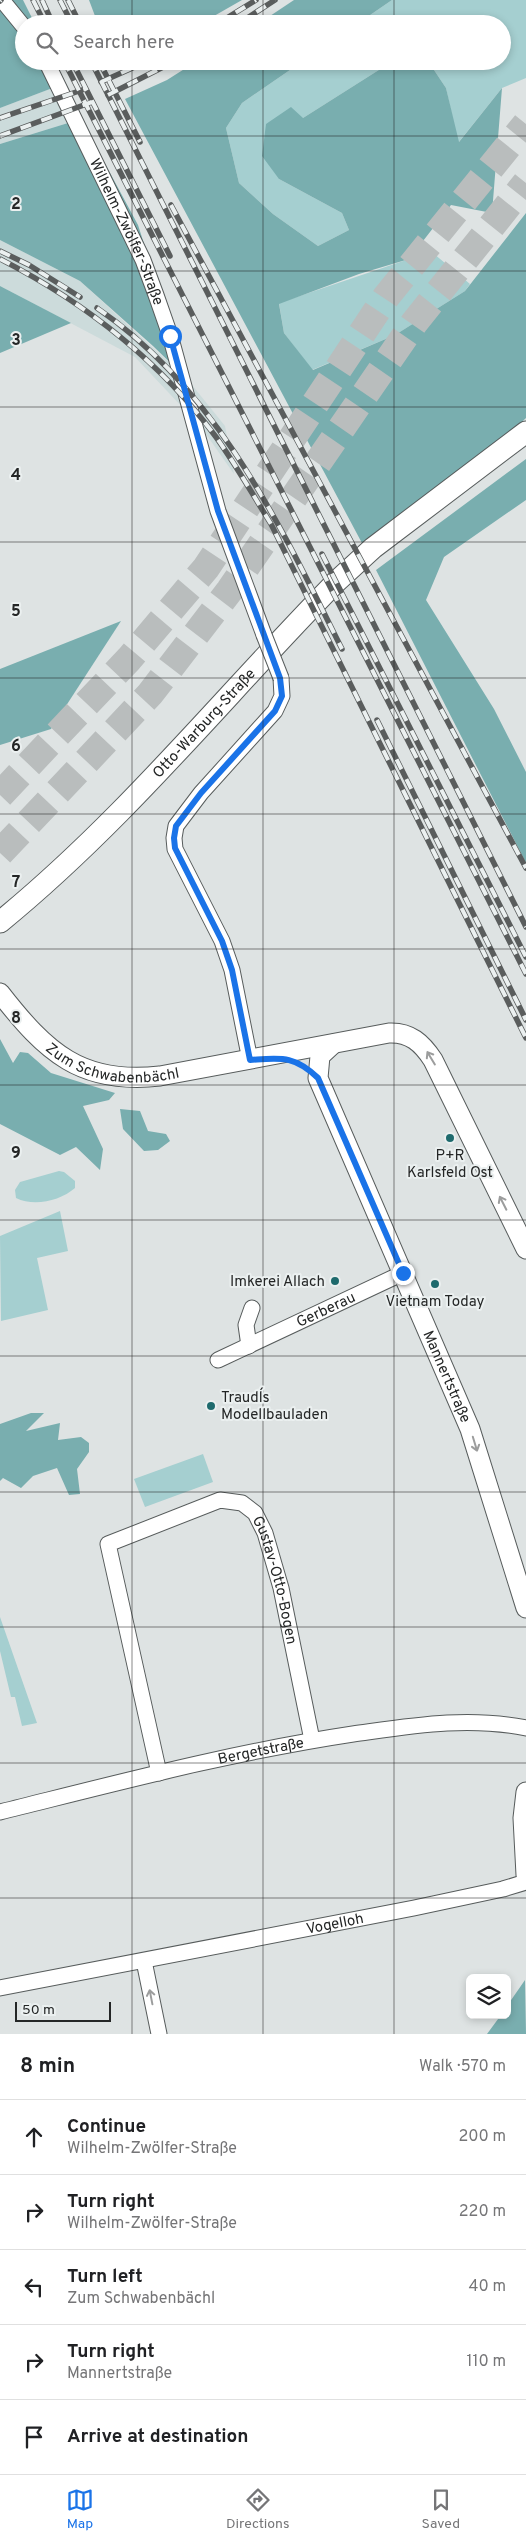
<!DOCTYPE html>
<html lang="en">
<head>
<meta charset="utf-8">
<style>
	:root { --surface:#fff; --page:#f2f2f2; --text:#202124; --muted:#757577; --line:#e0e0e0; --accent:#1a73e8 }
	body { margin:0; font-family:Overpass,sans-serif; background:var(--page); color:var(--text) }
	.controls { position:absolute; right:15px; bottom:15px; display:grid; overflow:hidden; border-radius:8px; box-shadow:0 2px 8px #0003 }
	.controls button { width:45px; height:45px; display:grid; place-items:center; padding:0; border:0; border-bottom:1px solid var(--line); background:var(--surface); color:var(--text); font:25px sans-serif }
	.scale { position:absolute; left:15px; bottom:12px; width:96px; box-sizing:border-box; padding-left:5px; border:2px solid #242626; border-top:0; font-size:14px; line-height:18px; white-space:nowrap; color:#242626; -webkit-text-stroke:4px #ebf0f0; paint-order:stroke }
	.stop { position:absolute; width:15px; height:15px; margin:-11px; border:4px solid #1a73e8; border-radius:50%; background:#fff }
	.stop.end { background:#1a73e8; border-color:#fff; box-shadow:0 1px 5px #0008 }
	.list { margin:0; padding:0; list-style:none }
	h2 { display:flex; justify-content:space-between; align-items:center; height:65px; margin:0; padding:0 20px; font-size:21px }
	h2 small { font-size:16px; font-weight:400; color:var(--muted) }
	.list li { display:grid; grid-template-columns:32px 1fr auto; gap:15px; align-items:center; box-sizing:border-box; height:75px; padding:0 20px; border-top:1px solid var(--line) }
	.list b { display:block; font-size:19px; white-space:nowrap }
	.list p { margin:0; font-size:16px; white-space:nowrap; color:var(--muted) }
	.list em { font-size:16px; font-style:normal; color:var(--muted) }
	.icon { flex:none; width:28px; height:28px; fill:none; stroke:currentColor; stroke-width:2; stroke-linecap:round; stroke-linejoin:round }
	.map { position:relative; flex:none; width:526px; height:2034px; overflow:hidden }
	.search { position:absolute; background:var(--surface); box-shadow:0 2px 8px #0003; left:15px; right:15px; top:15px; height:55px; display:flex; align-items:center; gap:12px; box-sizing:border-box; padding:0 18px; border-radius:28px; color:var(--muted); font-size:19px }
	.sheet { height:440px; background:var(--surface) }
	nav { display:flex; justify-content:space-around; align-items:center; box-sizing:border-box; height:70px; border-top:1px solid var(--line); background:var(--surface); font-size:14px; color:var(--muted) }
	nav a { display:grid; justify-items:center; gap:2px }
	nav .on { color:var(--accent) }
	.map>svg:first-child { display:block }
	.built { fill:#ccdbdb }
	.green { fill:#a5cfd0 }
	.forest { fill:#79aeaf }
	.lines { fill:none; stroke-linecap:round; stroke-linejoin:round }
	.motorway-tunnel { stroke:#b9bdbd; stroke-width:28; stroke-dasharray:28 14; stroke-linecap:butt }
	.minor-casing { stroke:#575c5c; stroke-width:17 }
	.tertiary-casing { stroke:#575c5c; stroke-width:21 }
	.secondary-casing { stroke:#575c5c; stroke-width:23 }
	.minor { stroke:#fff; stroke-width:15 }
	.tertiary { stroke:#fff; stroke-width:19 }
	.secondary { stroke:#fff; stroke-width:21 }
	.rail-casing { stroke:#5a5d5d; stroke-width:5.5 }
	.rail { stroke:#ebf0f0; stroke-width:4; stroke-dasharray:11; stroke-linecap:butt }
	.minor-bridge-casing { stroke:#575c5c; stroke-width:17; stroke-linecap:butt }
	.minor-bridge { stroke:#fff; stroke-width:15 }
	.oneway { stroke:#9c9d9d }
	.route { stroke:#1a73e8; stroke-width:6 }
	.grid { fill:none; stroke:#242626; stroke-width:1; stroke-opacity:0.55 }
	.poi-dot { fill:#1e6a6d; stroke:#ebf0f0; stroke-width:2 }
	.labels { text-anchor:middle; stroke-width:4; stroke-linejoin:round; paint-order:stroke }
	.street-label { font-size:15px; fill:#242626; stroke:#ebf0f0 }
	.poi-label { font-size:15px; fill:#242626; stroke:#ebf0f0 }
	.grid-label { font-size:16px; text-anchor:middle; font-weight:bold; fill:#242626; stroke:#ebf0f0; stroke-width:4; stroke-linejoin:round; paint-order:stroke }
</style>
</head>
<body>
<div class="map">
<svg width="526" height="2034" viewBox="0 0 526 2034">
	<rect width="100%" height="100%" fill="#dee3e3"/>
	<g class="built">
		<path d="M63,84L81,119L0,144V108Z"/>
		<path d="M0,240L80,281L188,380L225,426L234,474L201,427L135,357L0,286Z"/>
	</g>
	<g class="green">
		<path d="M392,0H526V78L502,88L458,143L446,88L428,61H502V24H357Z"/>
		<path d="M303,61H393L303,118L279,179L342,213L349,230L318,246L273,214L239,183L226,128L242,103Z"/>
		<path d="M421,243L470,284L465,291L395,335L312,370L284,333L279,303L409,259Z"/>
		<path d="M59,1171L64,1172L75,1181V1188C60,1201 34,1207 16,1198L15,1190L20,1182Z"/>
		<path d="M60,1211L68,1251L37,1258L48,1310L1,1321L0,1236Z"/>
		<path d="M203,1454L213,1482L145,1507L134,1479Z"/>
		<path d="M0,1617L37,1723L22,1726L15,1697H11L0,1651Z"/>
	</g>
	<g class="forest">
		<path d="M12,0H23L35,24H24V61H52L63,84L0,108V11Z"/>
		<path d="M89,0H242L200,24H98Z"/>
		<path d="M294,0H392L357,24H258Z"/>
		<path d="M197,61H303L242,103L226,128L239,183L273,214L318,246L349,230L342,213L279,179L262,156L266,124L291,107L303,118L393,61H428L446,88L459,142L502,88L492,213L451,205L409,259L359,274L279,304L284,333L313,370L395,335L465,291L526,213V418L501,441L363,545L125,99L167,80Z"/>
		<path d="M81,119L138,225L188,380L153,346L80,281L0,240V144Z"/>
		<path d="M0,286L71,323L0,353Z"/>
		<path d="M526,459V500L444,557L426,600L494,709L526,772V863L376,570Z"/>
		<path d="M121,621L51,729L0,745V669Z"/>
		<path d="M0,1039L13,1063L20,1052L28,1053L51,1073L115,1093L109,1100L83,1106L103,1149L100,1170L76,1147L60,1155L0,1124Z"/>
		<path d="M120,1109L140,1111L148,1131L166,1134L170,1141L158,1150L144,1151L123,1129Z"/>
		<path d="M31,1413H44L26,1431L60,1423L58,1440L81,1437L89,1443V1452L77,1469L80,1494L69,1495L57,1468L33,1476L21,1488L3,1478L0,1481V1424Z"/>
		<path d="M525,1980L526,2034H487L501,2015H507V2006Z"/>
	</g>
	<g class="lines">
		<g class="motorway-tunnel">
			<path d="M0,795L129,659L206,568L386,297L526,124"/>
			<path d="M0,853L150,694L230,590L414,323L526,183"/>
		</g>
		<defs>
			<g id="minor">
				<path d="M2,0L24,27"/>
				<path id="s1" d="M46,61L143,260L156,295L170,335L218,511L264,635"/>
				<path d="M250,1060L232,970L222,941L175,849L174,838L176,826L201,793L275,711L282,696L281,678"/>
				<path d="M249,1346L246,1325L252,1308"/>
				<path id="s2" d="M218,1360L403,1273"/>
				<path id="s3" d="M159,1773L108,1544L220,1500L242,1503L255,1513L265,1533L281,1588L312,1740"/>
				<path id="s4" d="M0,1812C117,1783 233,1752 353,1734C411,1726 467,1716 526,1728"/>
				<path d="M144,1961L159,2034"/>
				<path id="s5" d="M0,1988L414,1908L503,1889L526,1882"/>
			</g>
			<g id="tertiary">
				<path id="s6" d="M0,993C46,1052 81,1085 160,1076L389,1033C410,1032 422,1043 433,1060L526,1249"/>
				<path id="s7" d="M333,1044L320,1056L318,1078L470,1429L526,1608"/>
				<path d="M526,1792L523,1818L526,1875"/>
			</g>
			<g id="secondary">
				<path id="s8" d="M0,922C125,820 225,695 337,581L373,548L526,432"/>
			</g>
		</defs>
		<use href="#minor" class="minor-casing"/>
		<use href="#tertiary" class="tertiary-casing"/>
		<use href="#secondary" class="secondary-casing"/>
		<use href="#minor" class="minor"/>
		<use href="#tertiary" class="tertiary"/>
		<use href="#secondary" class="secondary"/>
		<defs>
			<g id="rail">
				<path d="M33,0L45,24"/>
				<path d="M42,0L53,24"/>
				<path d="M60,0L72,24"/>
				<path d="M68,0L80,24"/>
				<path d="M0,1L1,0"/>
				<path d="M217,24L256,0"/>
				<path d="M238,24L275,0"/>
				<path d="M64,61L526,974"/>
				<path d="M72,61L170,256"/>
				<path d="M91,61L526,927"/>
				<path d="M99,61L140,142"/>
				<path d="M101,82L148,61"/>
				<path d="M108,95L175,61"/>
				<path d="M0,118L85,89"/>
				<path d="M0,136L92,102"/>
				<path d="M171,205L526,868"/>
				<path d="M0,251L29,265L80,297"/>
				<path d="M0,259C84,302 159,360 216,437C236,465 253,495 271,524L526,1038"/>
				<path d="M97,308C217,390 279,523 342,649"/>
				<path d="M322,554L526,957"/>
				<path d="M377,720L526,1020"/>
			</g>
		</defs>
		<use href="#rail" class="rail-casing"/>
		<use href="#rail" class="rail"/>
		<defs>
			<path id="minor-bridge" d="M264,635L281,678"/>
		</defs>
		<use href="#minor-bridge" class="minor-bridge-casing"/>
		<use href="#minor-bridge" class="minor-bridge"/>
	</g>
	<defs><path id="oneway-shaft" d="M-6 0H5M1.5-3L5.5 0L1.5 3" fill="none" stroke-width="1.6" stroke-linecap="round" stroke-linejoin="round" transform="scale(1.25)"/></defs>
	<g class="oneway">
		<use href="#oneway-shaft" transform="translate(431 1058) rotate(-121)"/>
		<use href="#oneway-shaft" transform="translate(503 1203) rotate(-117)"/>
		<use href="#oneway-shaft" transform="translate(475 1444) rotate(73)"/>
		<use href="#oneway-shaft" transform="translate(151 1997) rotate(-101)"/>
	</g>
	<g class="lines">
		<path class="route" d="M170,336L218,511L280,678L282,696L275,711L201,793L176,826L174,838L175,848L222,941L232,970L250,1060C281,1058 294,1055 318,1078L403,1273"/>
	</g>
	<path class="grid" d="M132,0V24M263,0V24M394,0V24M132,61V2034M263,61V2034M394,61V2034M0,136H526M0,271H526M0,407H526M0,542H526M0,678H526M0,814H526M0,949H526M0,1085H526M0,1220H526M0,1356H526M0,1492H526M0,1627H526M0,1763H526M0,1898H526"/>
	<g class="poi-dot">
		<circle cx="450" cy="1138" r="5"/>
		<circle cx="335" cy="1281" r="5"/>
		<circle cx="435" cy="1284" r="5"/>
		<circle cx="211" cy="1406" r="5"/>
	</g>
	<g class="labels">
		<g class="street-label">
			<text dy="5" stroke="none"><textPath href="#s1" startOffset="189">Wilhelm-Zwölfer-Straße</textPath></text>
			<text dy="5" stroke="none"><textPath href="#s8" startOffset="285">Otto-Warburg-Straße</textPath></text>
			<text dy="5" stroke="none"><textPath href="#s6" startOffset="141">Zum Schwabenbächl</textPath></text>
			<text dy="5" stroke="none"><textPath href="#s2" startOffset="119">Gerberau</textPath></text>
			<text dy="5" stroke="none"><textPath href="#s7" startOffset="365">Mannertstraße</textPath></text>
			<text dy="5" stroke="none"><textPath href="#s3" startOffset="464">Gustav-Otto-Bogen</textPath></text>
			<text dy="5" stroke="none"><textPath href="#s4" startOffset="268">Bergetstraße</textPath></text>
			<text dy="5" stroke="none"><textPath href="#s5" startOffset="341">Vogelloh</textPath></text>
		</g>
		<g class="poi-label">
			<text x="450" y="1160">P+R<tspan x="450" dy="17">Karlsfeld Ost</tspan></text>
			<text x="325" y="1286" text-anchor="end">Imkerei Allach</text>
			<text x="435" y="1306">Vietnam Today</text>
			<text x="221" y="1402" text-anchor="start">Traudl´s<tspan x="221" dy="17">Modellbauladen</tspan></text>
		</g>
	</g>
	<g class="grid-label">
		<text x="16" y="209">2</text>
		<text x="16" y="345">3</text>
		<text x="16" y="480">4</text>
		<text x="16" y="616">5</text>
		<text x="16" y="751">6</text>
		<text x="16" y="887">7</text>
		<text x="16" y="1023">8</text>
		<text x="16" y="1158">9</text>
	</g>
</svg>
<div class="controls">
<button><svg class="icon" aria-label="layers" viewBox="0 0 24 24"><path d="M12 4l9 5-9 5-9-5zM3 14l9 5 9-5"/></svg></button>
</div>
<div class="scale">50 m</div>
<div class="stop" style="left:170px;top:336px"></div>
<div class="stop end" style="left:403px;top:1273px"></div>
<div class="search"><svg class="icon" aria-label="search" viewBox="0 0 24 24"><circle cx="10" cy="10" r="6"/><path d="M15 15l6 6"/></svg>Search here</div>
</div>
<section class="sheet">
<h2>8 min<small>Walk · 570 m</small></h2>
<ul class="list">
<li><svg class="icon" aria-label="ahead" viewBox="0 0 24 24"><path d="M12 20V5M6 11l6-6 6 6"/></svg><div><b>Continue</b><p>Wilhelm-Zwölfer-Straße</p></div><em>200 m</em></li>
<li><svg class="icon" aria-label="right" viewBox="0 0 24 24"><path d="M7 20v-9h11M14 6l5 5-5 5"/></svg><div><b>Turn right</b><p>Wilhelm-Zwölfer-Straße</p></div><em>220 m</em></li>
<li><svg class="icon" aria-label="left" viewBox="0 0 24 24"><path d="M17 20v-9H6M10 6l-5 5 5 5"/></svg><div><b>Turn left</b><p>Zum Schwabenbächl</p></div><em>40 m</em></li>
<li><svg class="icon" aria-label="right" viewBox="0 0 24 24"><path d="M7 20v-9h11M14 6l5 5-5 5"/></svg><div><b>Turn right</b><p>Mannertstraße</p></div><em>110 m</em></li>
<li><svg class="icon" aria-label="arrive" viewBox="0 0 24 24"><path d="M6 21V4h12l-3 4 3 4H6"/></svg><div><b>Arrive at destination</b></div></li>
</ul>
</section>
<nav>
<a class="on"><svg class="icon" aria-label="map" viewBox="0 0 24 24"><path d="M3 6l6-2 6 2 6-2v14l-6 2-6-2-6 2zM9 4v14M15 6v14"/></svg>Map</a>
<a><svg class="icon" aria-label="directions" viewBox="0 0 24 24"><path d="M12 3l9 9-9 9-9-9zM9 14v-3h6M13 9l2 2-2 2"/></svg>Directions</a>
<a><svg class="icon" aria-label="saved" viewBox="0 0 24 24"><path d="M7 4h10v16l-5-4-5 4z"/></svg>Saved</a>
</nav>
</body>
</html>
